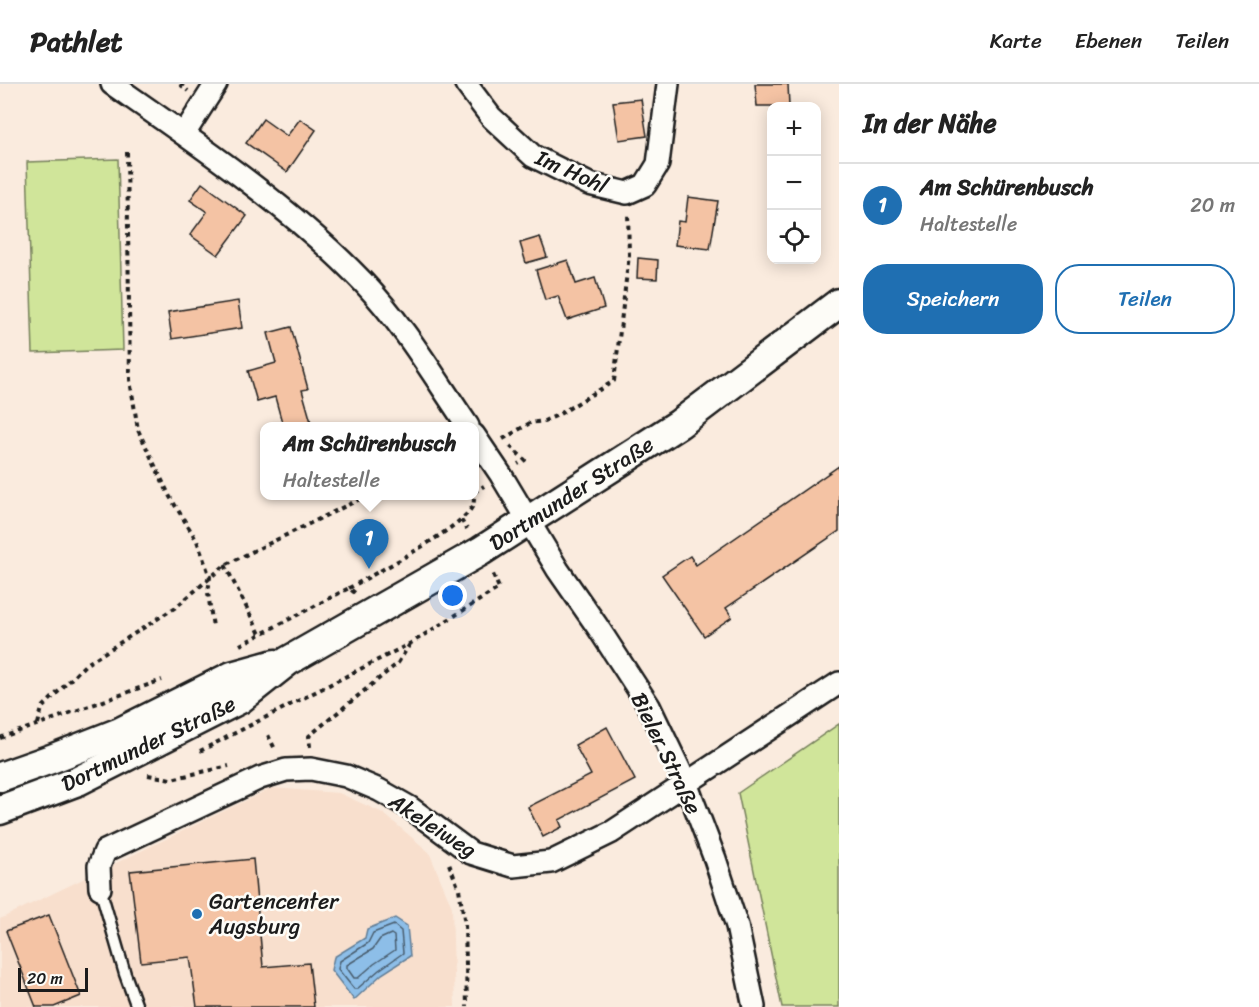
<!DOCTYPE html>
<html lang="de">
<head>
<meta charset="utf-8">
<style>
	:root { --surface:#fff; --page:#f6f6f6; --text:#222; --muted:#767676; --line:#e0e0e0; --accent:#1f6fb2 }
	body { margin:0; font-family:Sriracha,sans-serif; background:var(--page); color:var(--text) }
	.controls { position:absolute; right:18px; top:18px; display:grid; overflow:hidden; border-radius:12px; box-shadow:0 3px 15px #0003 }
	.controls button { width:54px; height:54px; display:grid; place-items:center; padding:0; border:0; border-bottom:2px solid var(--line); background:var(--surface); color:var(--text); font:30px sans-serif }
	.scale { position:absolute; left:18px; bottom:15px; width:70px; box-sizing:border-box; padding-left:6px; border:3px solid #1c1c1c; border-top:0; font-size:16px; line-height:21px; white-space:nowrap; color:#1c1c1c; -webkit-text-stroke:4px #fdfcf7; paint-order:stroke }
	.you { position:absolute; left:453px; top:512px; width:21px; height:21px; margin:-15px; border:4px solid #fff; border-radius:50%; background:#1a73e8; box-shadow:0 0 0 9px #1a73e833 }
	.badge { display:grid; place-items:center; width:39px; height:39px; border-radius:50%; background:var(--accent); color:#fff; font-size:20px; font-weight:700 }
	.pin { position:absolute; translate:-50% -50px; filter:drop-shadow(0 2px 3px #0008) }
	.pin::after { content:''; position:absolute; top:32px; width:21px; height:18px; background:inherit; clip-path:polygon(0 0,100% 0,50% 100%) }
	.popup { position:absolute; left:260px; top:338px; width:219px; height:78px; box-sizing:border-box; display:grid; place-content:center; border-radius:12px; background:var(--surface); filter:drop-shadow(0 2px 4px #0005); font-size:20px; white-space:nowrap; color:var(--muted) }
	.popup b { font-size:22px; color:var(--text) }
	.popup::after { content:''; position:absolute; left:50%; top:100%; margin-left:-12px; border:12px solid transparent; border-top-color:var(--surface) }
	.list { margin:0; padding:0; list-style:none }
	h2 { display:flex; justify-content:space-between; align-items:center; height:78px; margin:0; padding:0 24px; font-size:26px }
	h2 small { font-size:20px; font-weight:400; color:var(--muted) }
	.list li { display:grid; grid-template-columns:39px 1fr auto; gap:18px; align-items:center; box-sizing:border-box; height:84px; padding:0 24px; border-top:2px solid var(--line) }
	.list b { display:block; font-size:22px; white-space:nowrap }
	.list p { margin:0; font-size:20px; white-space:nowrap; color:var(--muted) }
	.list em { font-size:20px; font-style:normal; color:var(--muted) }
	.actions { display:flex; gap:12px; padding:18px 24px }
	.actions a { flex:1; padding:14px 0; border:2px solid var(--accent); border-radius:24px; text-align:center; font-size:21px; color:var(--accent) }
	.actions .main { background:var(--accent); color:#fff }
	.icon { flex:none; width:33px; height:33px; fill:none; stroke:currentColor; stroke-width:2; stroke-linecap:round; stroke-linejoin:round }
	.map { position:relative; flex:none; width:839px; height:923px; overflow:hidden }
	header { display:flex; align-items:center; gap:36px; box-sizing:border-box; height:84px; padding:0 30px; background:var(--surface); border-bottom:2px solid var(--line) }
	header strong { font-size:28px }
	nav { display:flex; gap:33px; margin-inline-start:auto; font-size:21px }
	main { display:flex }
	aside { flex:1; background:var(--surface) }
	.map>svg:first-child { display:block }
	.built { fill:#f8dfcd }
	.green { fill:#d0e59a; stroke:#76805b; stroke-width:1.5 }
	.water { fill:#8dbee8; stroke:#607d96; stroke-width:1.5 }
	.lines { fill:none; stroke-linecap:round; stroke-linejoin:round }
	.shore { stroke:#495d6e; stroke-width:1.5 }
	.building { fill:#f4c3a4; stroke:#1c1c1c; stroke-width:1.5 }
	.service-casing { stroke:#1c1c1c; stroke-width:15 }
	.minor-casing { stroke:#1c1c1c; stroke-width:26 }
	.secondary-casing { stroke:#1c1c1c; stroke-width:33 }
	.path { stroke:#1c1c1c; stroke-width:4; stroke-dasharray:4.5 4.5; stroke-linecap:butt }
	.service { stroke:#fdfcf7; stroke-width:10 }
	.minor { stroke:#fdfcf7; stroke-width:21 }
	.secondary { stroke:#fdfcf7; stroke-width:28 }
	.poi-dot { fill:#1f6fb2; stroke:#fdfcf7; stroke-width:2 }
	.labels { text-anchor:middle; stroke-width:5; stroke-linejoin:round; paint-order:stroke }
	.street-label { font-size:22px; fill:#1c1c1c; stroke:#fdfcf7 }
	.poi-label { font-size:22px; fill:#1c1c1c; stroke:#fdfcf7; text-anchor:start }
</style>
</head>
<body>
<header>
<strong>Pathlet</strong>
<nav><a>Karte</a><a>Ebenen</a><a>Teilen</a></nav>
</header>
<main>
<div class="map">
<svg width="839" height="923" viewBox="0 0 839 923">
	<rect width="100%" height="100%" fill="#faebde"/>
	<filter id="ink" filterUnits="userSpaceOnUse"><feTurbulence type="fractalNoise" baseFrequency=".0167" numOctaves="2"/><feDisplacementMap in="SourceGraphic" scale="12" xChannelSelector="R" yChannelSelector="G"/><feConvolveMatrix kernelMatrix="1 2 1 2 8 2 1 2 1" color-interpolation-filters="sRGB"/></filter>
	<g filter="url(#ink)">
		<path class="built" d="M272,704L339,709L383,729L429,768L452,823L455,923H0V835Z"/>
		<g class="green">
			<path d="M118,75L123,266L33,269L27,78Z"/>
			<path d="M839,640V923H782L738,709Z"/>
		</g>
		<path class="water" d="M395,834L407,842L410,872L382,890L354,916L331,886L334,873L365,854L367,845Z"/>
		<g class="lines">
			<g class="shore">
				<path d="M394,841L401,847L403,869L379,886L357,905H354L338,885L340,877L368,859L373,849Z"/>
				<path d="M391,850L394,852L395,866L374,880L358,894H354L347,884V881L373,865L380,855Z"/>
			</g>
		</g>
		<g class="building">
			<path d="M755,0H788L789,22H757Z"/>
			<path d="M641,15L647,52L619,56L613,18Z"/>
			<path d="M263,35L287,52L300,35L316,46L287,88L246,59Z"/>
			<path d="M202,99L247,132L218,171L190,151L207,128L190,116Z"/>
			<path d="M688,113L718,117L710,165L675,161L678,137L685,138Z"/>
			<path d="M540,153L547,173L526,179L520,159Z"/>
			<path d="M638,174L658,176L657,195L637,194Z"/>
			<path d="M568,176L576,200L595,194L604,224L567,236L558,212L545,216L536,186Z"/>
			<path d="M238,217L242,244L172,255L168,228Z"/>
			<path d="M291,243L308,305L302,306L311,338L295,342H283L275,313L257,318L248,287L276,279L268,249Z"/>
			<path d="M839,382V447L726,524L732,533L704,552L662,491L690,472L696,481Z"/>
			<path d="M607,643L635,696L559,736L562,743L543,753L528,723L591,691L575,661Z"/>
			<path d="M253,775L263,883L309,879L314,923H197L190,873L141,878L130,787Z"/>
			<path d="M49,831L81,912L54,923H36L6,847Z"/>
		</g>
		<g class="lines">
			<defs>
				<path id="service" d="M100,804L125,890L137,923"/>
				<g id="minor">
					<path d="M112,0C198,60 291,123 363,198C404,241 435,294 468,342"/>
					<path d="M466,0L491,33L533,72L589,100L627,109L645,101L658,80L668,0"/>
					<path d="M184,50L216,0"/>
					<path d="M474,351L501,391L558,486L597,542L649,622L686,699L715,775L737,842L754,923"/>
					<path d="M100,804L99,782L105,767L260,694L286,686L311,685L346,692L379,706L409,723L471,769L513,782L551,778L612,748L839,599"/>
				</g>
				<g id="secondary">
					<path d="M0,693L51,675L120,648L232,592L275,580"/>
					<path d="M0,726L78,697L240,615L288,577L481,467L679,340L839,219"/>
				</g>
			</defs>
			<use href="#service" class="service-casing"/>
			<use href="#minor" class="minor-casing"/>
			<use href="#secondary" class="secondary-casing"/>
			<g class="path">
				<path d="M180,0L188,7"/>
				<path d="M127,68L130,296L138,346L170,413L197,457L210,493L208,509L213,543"/>
				<path d="M503,355L530,339L544,337L558,331L614,297L629,171L628,128"/>
				<path d="M510,362L525,376L518,380"/>
				<path d="M474,408L484,402"/>
				<path d="M461,436L467,445"/>
				<path d="M225,481L261,552"/>
				<path d="M349,504C372,491 465,443 473,421C474,420 474,412 474,412"/>
				<path d="M240,561L349,504L355,509"/>
				<path d="M38,640L42,624L85,581L176,523L225,481L366,412"/>
				<path d="M268,651L276,667"/>
				<path d="M0,654L162,596"/>
				<path d="M310,663L309,652L398,579L410,560"/>
				<path d="M200,667L411,559L499,504L492,488"/>
				<path d="M148,691L171,695L229,682"/>
				<path d="M449,780L459,805L465,840L467,923"/>
			</g>
			<use href="#service" class="service"/>
			<use href="#minor" class="minor"/>
			<use href="#secondary" class="secondary"/>
		</g>
	</g>
	<circle class="poi-dot" cx="197" cy="830" r="6"/>
	<g class="labels">
		<g class="street-label">
			<text transform="translate(572 87) rotate(24)" y="8">Im Hohl</text>
			<text transform="translate(571 409) rotate(-33)" y="8">Dortmunder Straße</text>
			<text transform="translate(148 659) rotate(-26)" y="8">Dortmunder Straße</text>
			<text transform="translate(667 669) rotate(64)" y="8">Bieler Straße</text>
			<text transform="translate(433 741) rotate(33)" y="8">Akeleiweg</text>
		</g>
		<g class="poi-label">
			<text x="209" y="825">Gartencenter<tspan x="209" dy="25">Augsburg</tspan></text>
		</g>
	</g>
</svg>
<div class="controls">
<button>+</button>
<button>−</button>
<button><svg class="icon" aria-label="locate" viewBox="0 0 24 24"><circle cx="12" cy="12" r="6"/><path d="M12 2v4M12 18v4M2 12h4M18 12h4"/></svg></button>
</div>
<div class="scale">20 m</div>
<div class="you"></div>
<div class="pin badge" style="left:369px;top:485px">1</div>
<div class="popup"><b>Am Schürenbusch</b>Haltestelle</div>
</div>
<aside>
<h2>In der Nähe<small></small></h2>
<ul class="list">
<li><span class="badge">1</span><div><b>Am Schürenbusch</b><p>Haltestelle</p></div><em>20 m</em></li>
</ul>
<div class="actions"><a class="main">Speichern</a><a>Teilen</a></div>
</aside>
</main>
</body>
</html>
